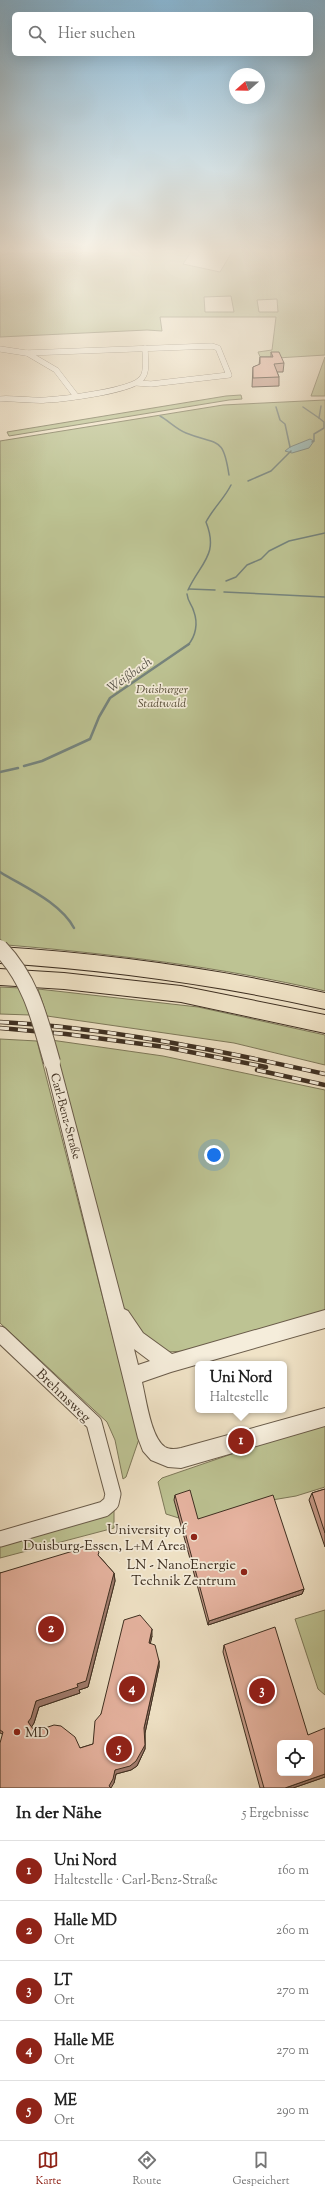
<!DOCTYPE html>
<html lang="de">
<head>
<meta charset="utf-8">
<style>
	:root { --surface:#fff; --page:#f2f2f2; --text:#222; --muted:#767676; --line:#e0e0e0; --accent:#8f2418 }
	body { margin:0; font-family:"Sorts Mill Goudy",serif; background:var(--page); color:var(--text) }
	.controls { position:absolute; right:12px; bottom:12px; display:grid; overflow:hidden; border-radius:6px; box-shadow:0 4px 16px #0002 }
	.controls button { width:36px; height:36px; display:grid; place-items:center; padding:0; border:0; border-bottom:1px solid var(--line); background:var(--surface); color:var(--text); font:20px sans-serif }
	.compass { position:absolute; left:229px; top:68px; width:36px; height:36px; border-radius:50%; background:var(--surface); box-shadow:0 4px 16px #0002; rotate:250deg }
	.you { position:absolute; left:214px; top:1155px; width:14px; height:14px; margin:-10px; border:3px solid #fff; border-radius:50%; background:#1a73e8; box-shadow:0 0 0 6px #1a73e833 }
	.badge { display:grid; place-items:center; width:26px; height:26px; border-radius:50%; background:var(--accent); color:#fff; font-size:13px; font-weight:700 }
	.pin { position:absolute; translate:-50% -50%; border:2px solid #fff; box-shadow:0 1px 4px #0006 }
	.popup { position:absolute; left:195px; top:1361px; width:92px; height:52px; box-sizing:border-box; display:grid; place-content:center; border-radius:6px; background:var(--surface); filter:drop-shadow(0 1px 3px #0005); font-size:13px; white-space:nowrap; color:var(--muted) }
	.popup b { font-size:15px; color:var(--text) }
	.popup::after { content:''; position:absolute; left:50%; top:100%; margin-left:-8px; border:8px solid transparent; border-top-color:var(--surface) }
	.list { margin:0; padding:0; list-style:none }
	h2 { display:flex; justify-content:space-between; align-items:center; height:52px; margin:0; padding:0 16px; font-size:17px }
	h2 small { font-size:13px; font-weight:400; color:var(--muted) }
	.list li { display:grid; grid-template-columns:26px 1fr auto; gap:12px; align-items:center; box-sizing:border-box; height:60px; padding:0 16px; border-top:1px solid var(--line) }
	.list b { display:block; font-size:15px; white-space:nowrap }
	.list p { margin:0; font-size:13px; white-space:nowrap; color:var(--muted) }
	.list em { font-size:13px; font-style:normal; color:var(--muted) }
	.icon { flex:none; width:22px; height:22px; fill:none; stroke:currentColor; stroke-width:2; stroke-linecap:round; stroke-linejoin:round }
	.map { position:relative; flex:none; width:325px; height:1788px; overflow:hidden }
	.search { position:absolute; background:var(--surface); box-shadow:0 4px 16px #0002; left:12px; right:12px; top:12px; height:44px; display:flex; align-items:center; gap:10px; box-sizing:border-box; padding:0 14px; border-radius:6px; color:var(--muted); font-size:15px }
	.sheet { height:352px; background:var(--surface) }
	nav { display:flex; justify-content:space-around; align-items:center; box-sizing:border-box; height:56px; border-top:1px solid var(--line); background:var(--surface); font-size:11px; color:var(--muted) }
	nav a { display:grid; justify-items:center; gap:2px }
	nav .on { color:var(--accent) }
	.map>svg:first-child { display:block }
	.green { fill:#bdc393; stroke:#7e795a; fill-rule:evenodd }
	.water { fill:#9bbdbb; stroke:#76847d }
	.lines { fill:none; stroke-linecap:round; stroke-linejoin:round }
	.stream-far1 { stroke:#76847d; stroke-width:1.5 }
	.stream { stroke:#76847d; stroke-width:2.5 }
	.minor-far1-casing { stroke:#6a5c4a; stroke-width:6 }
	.minor-casing { stroke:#6a5c4a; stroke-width:17 }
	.tertiary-casing { stroke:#6a5c4a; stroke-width:2 }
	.motorway-casing { stroke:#3e2f21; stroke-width:2 }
	.minor-far1 { stroke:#f5eddb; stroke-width:5.5 }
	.minor { stroke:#f5eddb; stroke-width:15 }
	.tertiary { fill:#f5eddb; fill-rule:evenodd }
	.motorway { fill:#f0e3c7; fill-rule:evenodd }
	.rail-casing { stroke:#3e2f21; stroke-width:4.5 }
	.rail { stroke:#f5eddb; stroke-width:3; stroke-dasharray:9; stroke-linecap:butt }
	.tertiary-bridge-casing { stroke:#6a5c4a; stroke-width:18; stroke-linecap:butt }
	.tertiary-bridge { stroke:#f5eddb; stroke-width:16 }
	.wall { fill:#c79b8a; stroke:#3e2f21 }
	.shaded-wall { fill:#a27e71; stroke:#3e2f21 }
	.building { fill:#e7b4a1; stroke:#3e2f21; fill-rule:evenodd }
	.poi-dot { fill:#8f2418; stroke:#f5eddb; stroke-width:1.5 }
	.labels { text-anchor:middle; stroke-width:3.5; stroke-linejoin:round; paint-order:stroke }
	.park-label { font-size:12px; font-style:italic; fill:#574d38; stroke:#f5eddb }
	.street-label { font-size:12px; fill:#3e2f21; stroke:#f5eddb }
	.water-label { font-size:13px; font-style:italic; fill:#555248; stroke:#f5eddb }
	.near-street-label { font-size:14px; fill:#3e2f21; stroke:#f5eddb }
	.near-poi-label { font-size:14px; fill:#3e2f21; stroke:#f5eddb; text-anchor:end }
</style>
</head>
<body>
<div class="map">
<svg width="325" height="1788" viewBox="0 0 325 1788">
	<rect width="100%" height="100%" fill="#f0e3c7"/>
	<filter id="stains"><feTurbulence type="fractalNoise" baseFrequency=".005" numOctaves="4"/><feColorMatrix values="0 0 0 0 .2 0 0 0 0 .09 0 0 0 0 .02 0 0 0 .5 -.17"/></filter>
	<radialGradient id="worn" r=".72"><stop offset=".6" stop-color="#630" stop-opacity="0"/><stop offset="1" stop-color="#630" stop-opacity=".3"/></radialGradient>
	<g class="green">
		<path d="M113,252H191L183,264L220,272L232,252H325V355L261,359L258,352L272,350L276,317H160L162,331L147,330L0,337V254ZM231,296L234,312H205L204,297ZM277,299L278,312H259L257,300Z"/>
		<path d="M325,357V396H311Z"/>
		<path d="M241,395L242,399L229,400L9,436L7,432L226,396Z"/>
		<path d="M325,400V991C220,967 114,954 7,945L0,939V441L223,405Z"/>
		<path d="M0,987L21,988L30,1015L0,1014Z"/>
		<path d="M38,989L198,1007L325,1035V1065L234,1043L47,1016Z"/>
		<path d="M0,1039L37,1041L139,1439L126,1477L123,1479L115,1440L107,1422L0,1323Z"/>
		<path d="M51,1040L163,1056L325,1090V1313L186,1351L167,1352L146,1341L124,1311Z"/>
		<path d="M325,1422V1487L296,1496L272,1500L198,1524L166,1514L158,1482L162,1478Z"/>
		<path d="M114,1510V1528L0,1558V1545Z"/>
		<path d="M325,1610V1695L318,1689L295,1619Z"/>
	</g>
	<path class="water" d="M310,439L314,441L309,448L292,453L285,451L290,447Z"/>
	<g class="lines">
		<g class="stream-far1">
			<path d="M276,407L280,420L285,424L290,447"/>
			<path d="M303,407L319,418"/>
			<path d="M160,416C169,421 176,429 186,433C218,446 223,435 229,475"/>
			<path d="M312,442L314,441V434L324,428V422L319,418L321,406"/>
			<path d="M248,481L271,471L291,451"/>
			<path d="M226,581L236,577L247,565L261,559L269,551L289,541L325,533"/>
			<path d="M189,589L215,590"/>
			<path d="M188,590C201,562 219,555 206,522C214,507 224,499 231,485"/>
			<path d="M224,592L325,597"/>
			<path d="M187,594C188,603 192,604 194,612C198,623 196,636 188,645"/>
		</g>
		<g class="stream">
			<path d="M24,766L42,761L90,739L99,717L110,698L189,644"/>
			<path d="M0,772L18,768"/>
			<path d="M0,872C24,887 60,902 74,928"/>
		</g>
		<defs>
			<g id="minor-far1">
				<path d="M0,349L26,353L212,346L218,348L229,375L151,384L137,383"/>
				<path d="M27,353L56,370L76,396"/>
				<path d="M0,399C16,398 31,401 46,400C63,399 133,391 142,378C148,371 145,357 145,348"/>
			</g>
			<path id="minor" d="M0,1334L94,1423L113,1494L111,1503L104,1509L0,1539"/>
			<path id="tertiary" d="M52,1056L57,1058L59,1062L124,1309L128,1311L143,1333L172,1354L325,1310V1328L171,1372L142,1382C146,1399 151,1438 165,1447C170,1450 176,1449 181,1448L325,1408V1426L181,1468L168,1467L151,1460L143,1451L138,1438L45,1062L47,1058ZM134,1349L150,1361L138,1365Z"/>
			<g id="motorway">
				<path d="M0,947C110,954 218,969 325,993V1009C218,985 110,970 0,963Z"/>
				<path d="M0,969L64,973L181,986L325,1015V1033L181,1002L64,989L0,985Z"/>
			</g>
		</defs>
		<use href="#minor-far1" class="minor-far1-casing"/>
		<use href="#minor" class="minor-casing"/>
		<use href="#tertiary" class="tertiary-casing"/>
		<use href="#motorway" class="motorway-casing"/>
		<use href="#minor-far1" class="minor-far1"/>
		<use href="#minor" class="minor"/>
		<use href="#tertiary" class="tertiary"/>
		<use href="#motorway" class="motorway"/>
		<defs>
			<g id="rail">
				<path d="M0,1022C110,1028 217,1050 325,1074"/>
				<path d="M0,1028L66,1034L165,1047L266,1067"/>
				<path d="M257,1070L325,1085"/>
			</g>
		</defs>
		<use href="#rail" class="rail-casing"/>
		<use href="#rail" class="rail"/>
		<defs>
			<path id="tertiary-bridge" d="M0,948C31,980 40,1020 52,1062"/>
		</defs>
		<use href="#tertiary-bridge" class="tertiary-bridge-casing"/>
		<use href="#tertiary-bridge" class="tertiary-bridge"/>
	</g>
	<g class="wall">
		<path d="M271,352L284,363L283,372H277L279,377V386L252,387L253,367L259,365L260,357H271Z"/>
		<path d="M325,1489V1547L309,1500L312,1493Z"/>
		<path d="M175,1495L198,1519L304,1589L302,1594L208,1625L174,1500Z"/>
		<path d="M100,1557L114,1573L115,1581L88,1687L79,1690L80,1693L39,1707L34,1723L31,1727L36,1733L80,1748L93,1744L101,1714L152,1636L150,1643L159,1661V1667L145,1733V1749L137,1766L131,1770L116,1774L114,1783L0,1733V1573Z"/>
		<path d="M224,1645L308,1735L325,1777L293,1788H260L223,1652Z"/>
	</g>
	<g class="shaded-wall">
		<path d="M114,1573L115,1581L88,1687L79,1690L80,1693L39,1707L34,1723L31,1728L28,1722L36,1701L77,1684Z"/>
		<path d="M304,1589L302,1594L208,1625L209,1621Z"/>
		<path d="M152,1629V1636L149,1650V1643Z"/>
		<path d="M159,1661V1667L145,1733V1749L137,1766L131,1770L116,1774L114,1783L111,1788L109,1786L115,1770L144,1728Z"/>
		<path d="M325,1774V1777L293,1788H285Z"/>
	</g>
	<g class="building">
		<path d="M271,352H279L284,363L274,364L279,377L253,378V367L260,364V357H273Z"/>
		<path d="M325,1489V1533L312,1493Z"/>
		<path d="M190,1490L198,1519L273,1495L304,1589L209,1621L175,1495Z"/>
		<path d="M93,1545L99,1552L98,1555L114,1573L86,1681L77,1684L78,1687L36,1701L31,1718L28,1722L36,1733L45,1728L54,1725L61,1726L75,1737L80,1748L93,1744L95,1721L101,1714L124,1620L140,1615L152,1629L149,1643L155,1645L159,1661L144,1728L145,1745L136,1761L130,1766L115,1770L113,1779L109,1786L111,1788H0V1743L3,1732L0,1730V1573Z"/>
		<path d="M275,1627L308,1735L325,1728V1774L285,1788H264L224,1645ZM280,1743H310V1773H280Z"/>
	</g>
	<linearGradient id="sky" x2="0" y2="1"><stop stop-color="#89b8d6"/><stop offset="0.5" stop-color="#f8f2e6"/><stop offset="1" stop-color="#f8f2e6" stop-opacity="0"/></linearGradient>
	<rect width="325" height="502" fill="url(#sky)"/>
	<g class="poi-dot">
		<circle cx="194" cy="1537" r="4"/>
		<circle cx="244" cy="1572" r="4"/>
		<circle cx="17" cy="1732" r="4"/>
	</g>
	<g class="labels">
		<g class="park-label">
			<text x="162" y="693">Duisburger<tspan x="162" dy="14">Stadtwald</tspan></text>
		</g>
		<g class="street-label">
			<text transform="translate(66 1116) rotate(75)" y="4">Carl-Benz-Straße</text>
		</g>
		<g class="water-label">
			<text transform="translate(129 674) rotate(-35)" y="5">Weißbach</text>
		</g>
		<g class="near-street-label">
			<text transform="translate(64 1395) rotate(44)" y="5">Brehmsweg</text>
		</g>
		<g class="near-poi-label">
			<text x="186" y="1534">University of<tspan x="186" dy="16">Duisburg-Essen, L+M Area</tspan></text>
			<text x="236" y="1569">LN - NanoEnergie<tspan x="236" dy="16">Technik Zentrum</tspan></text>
			<text x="25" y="1737" text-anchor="start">MD</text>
		</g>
	</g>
	<rect width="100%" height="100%" filter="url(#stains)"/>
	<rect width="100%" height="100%" fill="url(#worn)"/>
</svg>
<div class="controls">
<button><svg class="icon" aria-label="locate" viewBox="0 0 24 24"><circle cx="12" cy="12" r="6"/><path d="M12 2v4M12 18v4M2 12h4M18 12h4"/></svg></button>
</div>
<svg class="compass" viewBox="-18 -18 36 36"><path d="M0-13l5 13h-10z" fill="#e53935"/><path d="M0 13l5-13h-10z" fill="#767676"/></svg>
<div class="you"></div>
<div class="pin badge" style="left:241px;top:1441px">1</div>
<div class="popup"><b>Uni Nord</b>Haltestelle</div>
<div class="pin badge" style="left:51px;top:1629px">2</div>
<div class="pin badge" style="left:262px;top:1691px">3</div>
<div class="pin badge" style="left:132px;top:1689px">4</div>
<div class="pin badge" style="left:119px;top:1749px">5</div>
<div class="search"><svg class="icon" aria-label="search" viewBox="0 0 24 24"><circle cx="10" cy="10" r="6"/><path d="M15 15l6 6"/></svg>Hier suchen</div>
</div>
<section class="sheet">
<h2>In der Nähe<small>5 Ergebnisse</small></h2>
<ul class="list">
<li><span class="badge">1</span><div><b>Uni Nord</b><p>Haltestelle · Carl-Benz-Straße</p></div><em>160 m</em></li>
<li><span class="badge">2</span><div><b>Halle MD</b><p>Ort</p></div><em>260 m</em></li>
<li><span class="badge">3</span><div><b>LT</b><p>Ort</p></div><em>270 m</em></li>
<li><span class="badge">4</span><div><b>Halle ME</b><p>Ort</p></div><em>270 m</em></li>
<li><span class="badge">5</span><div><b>ME</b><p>Ort</p></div><em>290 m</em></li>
</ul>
</section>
<nav>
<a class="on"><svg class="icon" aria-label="map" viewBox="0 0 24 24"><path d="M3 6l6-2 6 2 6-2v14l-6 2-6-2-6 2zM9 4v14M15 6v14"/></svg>Karte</a>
<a><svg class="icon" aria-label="directions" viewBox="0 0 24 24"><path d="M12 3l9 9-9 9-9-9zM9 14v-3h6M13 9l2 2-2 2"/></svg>Route</a>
<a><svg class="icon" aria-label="saved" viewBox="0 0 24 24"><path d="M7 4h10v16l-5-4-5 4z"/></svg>Gespeichert</a>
</nav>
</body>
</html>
